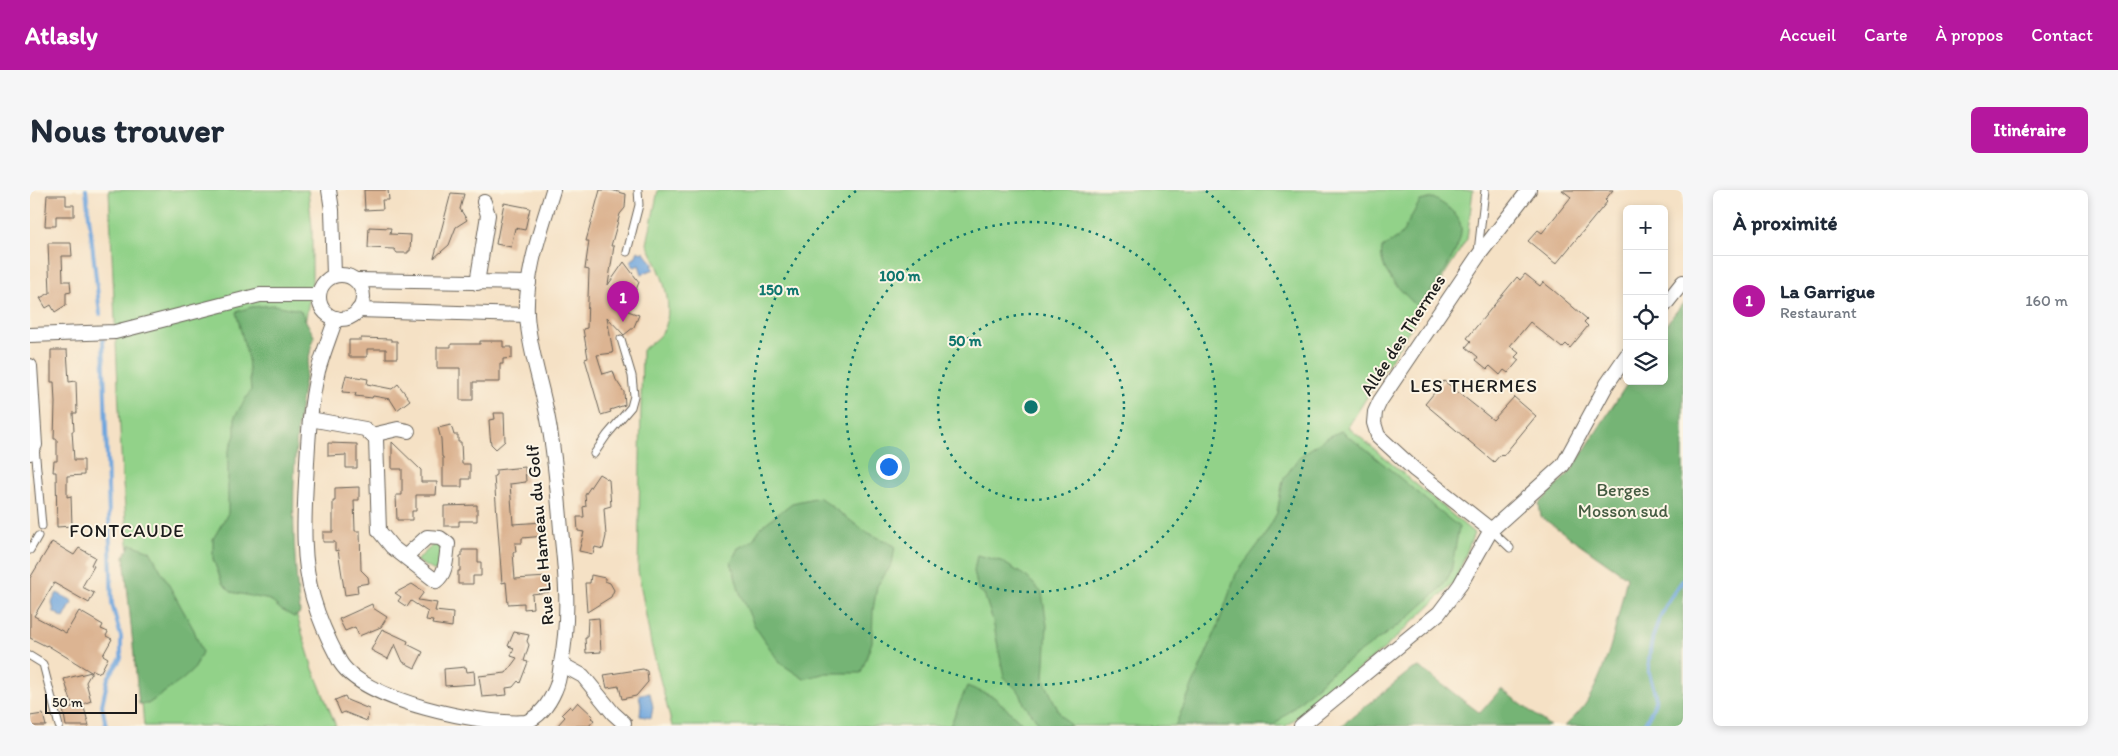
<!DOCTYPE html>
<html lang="fr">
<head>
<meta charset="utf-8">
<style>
	:root { --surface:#fff; --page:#f6f6f7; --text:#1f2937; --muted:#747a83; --line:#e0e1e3; --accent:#b5179e }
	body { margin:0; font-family:Itim,sans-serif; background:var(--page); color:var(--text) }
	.controls { position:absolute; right:15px; top:15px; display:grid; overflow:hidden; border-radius:8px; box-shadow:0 2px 8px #0003 }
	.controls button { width:45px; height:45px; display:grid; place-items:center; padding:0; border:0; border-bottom:1px solid var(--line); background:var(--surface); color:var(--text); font:25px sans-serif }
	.scale { position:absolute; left:15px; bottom:12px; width:92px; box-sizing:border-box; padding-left:5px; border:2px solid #1c1c1c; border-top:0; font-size:14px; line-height:18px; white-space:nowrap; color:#1c1c1c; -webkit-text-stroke:4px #fcf5e5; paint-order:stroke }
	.you { position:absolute; left:858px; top:276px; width:18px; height:18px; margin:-12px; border:4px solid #fff; border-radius:50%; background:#1a73e8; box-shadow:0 0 0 8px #1a73e833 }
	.badge { display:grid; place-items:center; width:32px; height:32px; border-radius:50%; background:var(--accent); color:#fff; font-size:16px; font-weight:700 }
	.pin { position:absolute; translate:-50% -41px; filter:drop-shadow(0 1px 2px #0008) }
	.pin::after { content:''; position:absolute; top:26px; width:18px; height:15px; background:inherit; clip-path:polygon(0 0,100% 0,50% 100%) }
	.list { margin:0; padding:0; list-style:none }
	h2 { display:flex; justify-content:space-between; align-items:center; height:65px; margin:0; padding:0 20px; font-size:21px }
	h2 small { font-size:16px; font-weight:400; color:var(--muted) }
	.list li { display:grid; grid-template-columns:32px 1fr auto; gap:15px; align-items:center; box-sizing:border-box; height:90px; padding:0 20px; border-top:1px solid var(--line) }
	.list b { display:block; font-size:19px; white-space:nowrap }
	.list p { margin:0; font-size:16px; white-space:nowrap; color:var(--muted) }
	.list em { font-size:16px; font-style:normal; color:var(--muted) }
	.icon { flex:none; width:28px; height:28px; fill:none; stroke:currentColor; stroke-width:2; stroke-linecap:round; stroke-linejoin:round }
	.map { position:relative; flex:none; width:1653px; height:536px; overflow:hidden; border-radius:8px }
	header { display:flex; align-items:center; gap:30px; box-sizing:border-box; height:70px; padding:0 25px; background:var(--accent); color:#fff }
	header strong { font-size:24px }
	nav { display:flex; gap:28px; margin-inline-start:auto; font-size:18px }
	.intro { display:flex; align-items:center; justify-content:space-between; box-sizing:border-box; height:120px; padding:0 30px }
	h1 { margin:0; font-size:35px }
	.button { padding:12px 22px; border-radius:8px; background:var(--accent); color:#fff; font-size:18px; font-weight:700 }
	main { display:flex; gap:30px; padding:0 30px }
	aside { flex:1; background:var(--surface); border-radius:8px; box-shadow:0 2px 8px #0003 }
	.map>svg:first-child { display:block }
	.green { fill:#92d289; stroke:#577752 }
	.forest { fill:#75b475; stroke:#486848 }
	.water { fill:#6fa6dd; stroke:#46617c }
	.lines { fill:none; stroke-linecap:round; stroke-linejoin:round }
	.stream { stroke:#6fa6dd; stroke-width:4 }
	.building { fill:#dcb492 }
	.lane-casing { stroke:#686157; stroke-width:9 }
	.street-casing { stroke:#686157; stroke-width:16 }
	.lane { stroke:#fff; stroke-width:7 }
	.street { stroke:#fff; stroke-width:14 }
	.ring { fill:none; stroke:#0f766e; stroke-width:2.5; stroke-dasharray:2.5 5 }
	.labels { text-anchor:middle; stroke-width:4; stroke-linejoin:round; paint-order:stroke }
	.street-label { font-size:18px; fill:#1c1c1c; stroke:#fcf5e5 }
	.park-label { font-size:18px; fill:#455c42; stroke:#fcf5e5 }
	.neighbourhood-label { font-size:19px; letter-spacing:1px; fill:#1c1c1c; stroke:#fcf5e5 }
	.centre { fill:#0f766e; stroke:#fcf5e5; stroke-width:2.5 }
	.ring-label { font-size:15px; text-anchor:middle; font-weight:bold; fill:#0f766e; stroke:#fcf5e5; stroke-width:4; stroke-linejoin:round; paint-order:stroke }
</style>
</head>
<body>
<header>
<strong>Atlasly</strong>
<nav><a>Accueil</a><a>Carte</a><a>À propos</a><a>Contact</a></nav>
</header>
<div class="intro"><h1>Nous trouver</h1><a class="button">Itinéraire</a></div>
<main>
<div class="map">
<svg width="1653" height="536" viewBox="0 0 1653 536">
	<rect width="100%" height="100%" fill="#fcf5e5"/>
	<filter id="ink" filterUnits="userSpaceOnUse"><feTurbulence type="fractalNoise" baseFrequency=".02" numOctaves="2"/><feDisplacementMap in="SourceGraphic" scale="10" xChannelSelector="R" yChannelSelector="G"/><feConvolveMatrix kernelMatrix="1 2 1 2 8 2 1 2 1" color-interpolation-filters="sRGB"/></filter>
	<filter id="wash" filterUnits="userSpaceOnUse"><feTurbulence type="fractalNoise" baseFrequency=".0096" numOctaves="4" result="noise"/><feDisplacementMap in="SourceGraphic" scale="20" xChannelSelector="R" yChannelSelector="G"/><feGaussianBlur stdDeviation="1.12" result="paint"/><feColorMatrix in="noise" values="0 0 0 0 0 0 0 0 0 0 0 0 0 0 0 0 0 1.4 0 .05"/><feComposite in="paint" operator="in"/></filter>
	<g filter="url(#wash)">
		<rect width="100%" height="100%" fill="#f5e1c5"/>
		<g class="green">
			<path d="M79,0H278L282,37V93L273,145L258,259L264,416L283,479L306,536H114L92,283Z"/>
			<path d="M628,0H1443L1437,49L1318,237L1444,343L1425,392L1354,459L1256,536H642L621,454L608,381L612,160C620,154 633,145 636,135C643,107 629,77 617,54Z"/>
			<path d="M404,354L410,355L413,358L407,380L405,381L386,371Z"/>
		</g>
		<g class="forest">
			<path d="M1403,8C1414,14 1429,23 1431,37C1434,57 1401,104 1387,117C1372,100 1348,83 1352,58L1371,45L1390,11Z"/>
			<path d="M1653,113V536H1535C1542,529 1551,521 1556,513C1580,474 1587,430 1597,387L1511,327L1509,314L1541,281L1599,191H1634V137Z"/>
			<path d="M244,115L270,120L284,146C261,237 259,330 270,423L264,427L250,419L240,410L201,402L192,393L183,369V349L198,323V263L205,245V226L221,200L218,169L206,122L221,117Z"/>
			<path d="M1311,241C1353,271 1389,306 1429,337L1421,382L1412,397L1377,429L1301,483L1243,536H1145L1187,438L1206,384L1233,348L1247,323L1253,290L1269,267L1298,247Z"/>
			<path d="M789,307L833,340L865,356L862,374L847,396L843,420L842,452L831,483H796L774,489L750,473L724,435L710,403L701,372L708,358L722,351L732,336L762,313Z"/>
			<path d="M101,354L120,361L164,440L172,462L165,478L152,490L118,514H109L94,366Z"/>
			<path d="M947,365L971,371L997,387L1012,403L1017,435L1014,490L1030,524L1041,536H1011L994,514L990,503L974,487L963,431L954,404L948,400L944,381Z"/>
			<path d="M1389,477L1450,523L1471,499L1520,536H1311L1381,480Z"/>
			<path d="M937,496L964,507L995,536H920Z"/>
		</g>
		<g class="water">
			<path d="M608,61L611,63L613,61L624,74L622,75L624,79L612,84L609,75L605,77L602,75L601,70L605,68Z"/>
			<path d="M27,403L41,410L42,413L34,428L24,422L22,412Z"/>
			<path d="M620,503L623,517L621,528L610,526L611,514L609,505Z"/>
		</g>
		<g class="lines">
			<g class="stream">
				<path d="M56,0L70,124"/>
				<path d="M73,150L82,414L91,447V468L78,488L72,515L76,536"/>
				<path d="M1613,536C1618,527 1627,515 1625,504C1624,497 1620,489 1619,482C1617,447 1633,416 1653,390"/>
			</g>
		</g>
		<g id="blocks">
			<g class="building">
				<path d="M334,0H358L359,10H352L353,19L335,20Z"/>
				<path d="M570,0H581L596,4L595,18L590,24L581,56H584L578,95L594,72L609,92L606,100L598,108V121L609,125L604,137L594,145L577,127L583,163L567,165L573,184L583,181L586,190L594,202L595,215L580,220L581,222L571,225L555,169L558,168L553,139L557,138L559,80L555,79L559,51H556Z"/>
				<path d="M1532,0H1583L1575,10L1577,12L1526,74L1498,51L1508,40L1512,43L1541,7Z"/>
				<path d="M421,3L434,4L430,19L437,30L426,37L419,55L404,68Z"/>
				<path d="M17,5H36V15H44V26H26V36H15Z"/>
				<path d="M474,13L500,18L495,40L485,38L481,57L466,54Z"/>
				<path d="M339,37L361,38L360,44L381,45L380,61H378V63H367L364,59L338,58Z"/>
				<path d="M18,53H41L42,66H32L33,91H40L41,102L36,103V115L25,122L21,115L16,118L10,108L20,103Z"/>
				<path d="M1495,84L1510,96L1513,92L1523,100L1557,129L1554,132L1558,136L1540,158L1536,154L1532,158L1500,132L1480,156L1489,163L1485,167L1489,170L1478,183L1474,180L1470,185L1460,176L1457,179L1446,170L1448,167L1436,157L1441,151L1437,148L1487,87L1490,90Z"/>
				<path d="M331,148L361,149V151H367V168H356V159H337V167H319V150H331Z"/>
				<path d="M450,151H473V157H482V168L473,169V174H470V192H443V210H430V178H407V157H421V154H450Z"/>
				<path d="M21,160H37L39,192L46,191L47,223H43L44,241H42L44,270H54V285L37,286V307L41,306L42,336L27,337L26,282H23L24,271H27V249H24L25,213L24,192H21Z"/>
				<path d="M316,185L338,189L337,194L362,199L368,194L380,210L367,220L360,209L343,206L342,208L325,206L326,203L312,202Z"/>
				<path d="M1414,191L1463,230L1484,207L1506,226L1473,266L1471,264L1464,272L1395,214Z"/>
				<path d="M464,223H474L475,251L466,259L461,254L460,245L459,230L465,229Z"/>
				<path d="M421,235L424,245H428V252H431L432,274H440V289H432V297H413V267H412L411,249L408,238Z"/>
				<path d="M362,252L391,280V292H407L406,305H386V321H382V330H367L366,305H372V279H362Z"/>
				<path d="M298,253L327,254V278H316V265L298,266Z"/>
				<path d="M495,277L496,292L480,294L483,334L514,332L515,346L492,348V353H485L486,362H483L485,389L518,387L519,402L502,404L503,418L494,419V413L478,414L476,392L472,393L464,286L466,285V280Z"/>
				<path d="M569,284L579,290L581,316L574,318L576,346L573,359L565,357L563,364L549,361L554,342L548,341L547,327H554L553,317L556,316L555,305Z"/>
				<path d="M329,297V310H324L325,341H330L331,380L338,387L339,393L327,395L328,403L315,405L308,360L305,361V352H293V342H303V311H305V298Z"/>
				<path d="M447,315V331H429V336H414V316Z"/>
				<path d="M22,352L44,365L49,358L65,367L61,375L64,376L52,397L64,403L59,413L24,393L4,426L36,443L49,421L73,435L71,439L78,442L76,446L82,449L73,465L78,468L70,483L63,480L56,492L61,511L53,514L59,536H36L33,519L43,517L34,489L61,482L17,455L16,456L0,448V388Z"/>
				<path d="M432,360H448V372H451V386H443V394H428V381H430V366H432Z"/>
				<path d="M561,385L575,388V391L580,393L584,400L581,407L557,422L555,393H560Z"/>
				<path d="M382,394L394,402L388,410L407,413L405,421L423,423L422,437L402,434L403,431L396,430L398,422L381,411L377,417L368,411L371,407L365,403Z"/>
				<path d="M342,414L343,418L357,427L351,437L329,446L325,437L315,441L309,429Z"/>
				<path d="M569,428L571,462L556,463L555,448H557L558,429Z"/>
				<path d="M352,439L378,451L377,454L393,462L385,478L373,472L365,454L358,469L341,460Z"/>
				<path d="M484,442L499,445L497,451L499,455L494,471L498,472L490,493L488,491L483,497L476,498L477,505L452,507L449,486L476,483L487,468L481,466L484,458L478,456Z"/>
				<path d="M436,477L437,482L444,481L445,494L415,496L414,479Z"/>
				<path d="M613,479L617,481L618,492L606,506L592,509L589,496L577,498L574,485Z"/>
				<path d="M315,506L317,510L339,519L337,531L314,522L311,524L305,510Z"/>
				<path d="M548,512L563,526L561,528L564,530L559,536H527L535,527L532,524L540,516L542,519Z"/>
				<path d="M13,524L16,536H0V526Z"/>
			</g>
		</g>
	</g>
	<g filter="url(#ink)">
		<use href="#blocks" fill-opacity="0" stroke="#686157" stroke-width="1"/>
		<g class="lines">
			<defs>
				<g id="lane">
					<path d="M597,62L609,15L608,0"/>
					<path d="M1448,62L1455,0"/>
					<path d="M5,257L12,336"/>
					<path d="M564,264L577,245L601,217L604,206L602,186L591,149"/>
					<path d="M1461,340L1480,358"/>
					<path d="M0,360L8,346"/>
					<path d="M0,466L13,474L29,536"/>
				</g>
				<g id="street">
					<path d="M299,0L302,20L304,85"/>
					<path d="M1499,0L1448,66L1350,211L1345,222L1344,233L1348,246L1385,280L1461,340L1533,275L1577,194L1597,165"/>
					<circle cx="311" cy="107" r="22"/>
					<path d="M326,90L499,93"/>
					<path d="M447,93L458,25L454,12"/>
					<path d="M1634,116L1653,92"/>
					<path d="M328,120L497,125"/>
					<path d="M306,128C300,146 293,163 288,181C279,218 278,255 276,292C274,330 272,371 283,408C289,429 299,451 309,470C330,511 455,536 496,532C511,526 519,514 525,500C529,492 530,482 531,473C540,428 536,385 531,340C528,303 525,265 518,229C512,195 499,160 497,125C495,82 511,40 523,0"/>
					<path d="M0,145L85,142L230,105H288"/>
					<path d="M0,176L5,255L0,263"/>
					<path d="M280,229L335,239L346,249L349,341L362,357L406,391C417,383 416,367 418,354L410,348L397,347L375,367"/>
					<path d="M342,245L368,239L378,241"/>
					<path d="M531,474L553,486L583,523L594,533"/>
					<path d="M1271,536L1409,423L1430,395L1461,340"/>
				</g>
			</defs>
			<use href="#lane" class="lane-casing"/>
			<use href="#street" class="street-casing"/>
			<use href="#lane" class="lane"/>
			<use href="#street" class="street"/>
		</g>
	</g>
	<g class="ring">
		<circle cx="1001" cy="217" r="93"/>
		<circle cx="1001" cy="217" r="185"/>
		<path d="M1176 1A278 278 0 1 1 826 1"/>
	</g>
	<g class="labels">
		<g class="street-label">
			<text transform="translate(1373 145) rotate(-57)" y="6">Allée des Thermes</text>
			<text transform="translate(510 345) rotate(-95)" y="6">Rue Le Hameau du Golf</text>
		</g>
		<g class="park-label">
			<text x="1593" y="306">Berges<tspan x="1593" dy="21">Mosson sud</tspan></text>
		</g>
		<g class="neighbourhood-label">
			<text x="1444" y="202">LES THERMES</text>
			<text x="97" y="347">FONTCAUDE</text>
		</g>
	</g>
	<circle cx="1001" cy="217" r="8" class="centre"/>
	<g class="ring-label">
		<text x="870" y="91">100 m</text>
		<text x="749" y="105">150 m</text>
		<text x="935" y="156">50 m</text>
	</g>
</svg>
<div class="controls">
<button>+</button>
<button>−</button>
<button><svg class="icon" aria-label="locate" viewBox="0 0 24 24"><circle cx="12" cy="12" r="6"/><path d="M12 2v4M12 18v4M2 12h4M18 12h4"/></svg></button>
<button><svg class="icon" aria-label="layers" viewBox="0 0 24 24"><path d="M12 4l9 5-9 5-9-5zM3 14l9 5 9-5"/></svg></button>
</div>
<div class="scale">50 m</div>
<div class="you"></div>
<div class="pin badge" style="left:593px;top:132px">1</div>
</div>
<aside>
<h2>À proximité<small></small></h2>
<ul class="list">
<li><span class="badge">1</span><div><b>La Garrigue</b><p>Restaurant</p></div><em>160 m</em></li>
</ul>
</aside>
</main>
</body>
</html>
